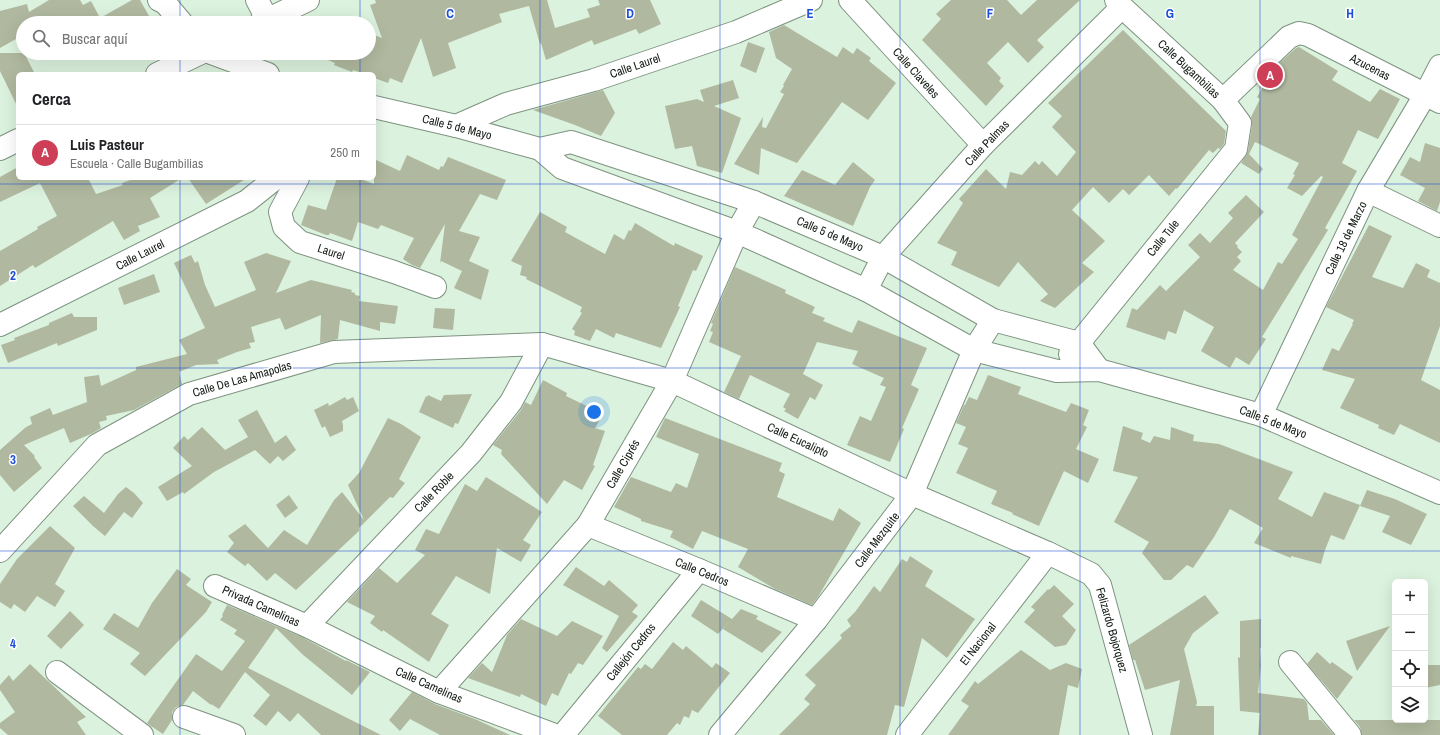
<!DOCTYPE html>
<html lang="es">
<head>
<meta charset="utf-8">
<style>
	:root { --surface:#fff; --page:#f2f2f2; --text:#202124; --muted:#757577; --line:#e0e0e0; --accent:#ce3e56 }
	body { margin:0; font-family:"Archivo Narrow",sans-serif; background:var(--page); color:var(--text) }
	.controls { position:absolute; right:12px; bottom:12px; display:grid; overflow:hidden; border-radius:6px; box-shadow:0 4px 16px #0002 }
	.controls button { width:36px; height:36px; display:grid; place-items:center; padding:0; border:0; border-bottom:1px solid var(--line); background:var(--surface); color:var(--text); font:20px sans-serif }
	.you { position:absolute; left:594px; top:412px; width:14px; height:14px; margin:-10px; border:3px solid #fff; border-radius:50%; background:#1a73e8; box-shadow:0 0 0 6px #1a73e833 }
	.badge { display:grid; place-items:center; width:26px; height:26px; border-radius:50%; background:var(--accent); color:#fff; font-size:13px; font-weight:700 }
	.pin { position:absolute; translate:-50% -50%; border:2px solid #fff; box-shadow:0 1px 4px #0006 }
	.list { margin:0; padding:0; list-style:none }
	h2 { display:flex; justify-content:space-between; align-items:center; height:52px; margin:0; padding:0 16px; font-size:17px }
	h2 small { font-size:13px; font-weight:400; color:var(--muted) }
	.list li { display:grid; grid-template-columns:26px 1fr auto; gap:12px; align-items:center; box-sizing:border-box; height:56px; padding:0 16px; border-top:1px solid var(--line) }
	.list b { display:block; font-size:15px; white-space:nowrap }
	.list p { margin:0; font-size:13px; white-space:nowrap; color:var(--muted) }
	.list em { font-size:13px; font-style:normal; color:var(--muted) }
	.icon { flex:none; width:22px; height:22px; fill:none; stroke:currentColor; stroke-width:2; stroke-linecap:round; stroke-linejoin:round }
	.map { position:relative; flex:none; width:1440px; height:735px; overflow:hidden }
	.search { position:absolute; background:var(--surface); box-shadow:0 4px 16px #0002; left:16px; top:16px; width:360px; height:44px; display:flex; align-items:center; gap:10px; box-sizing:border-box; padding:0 14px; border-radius:22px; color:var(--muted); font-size:15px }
	.panel { position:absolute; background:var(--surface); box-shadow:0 4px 16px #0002; left:16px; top:72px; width:360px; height:108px; border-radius:6px }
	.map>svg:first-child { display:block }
	.building { fill:#b0b99f }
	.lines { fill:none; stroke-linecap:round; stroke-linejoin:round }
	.minor-casing { stroke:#7e9380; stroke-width:24 }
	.minor { stroke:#fff; stroke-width:22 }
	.grid { fill:none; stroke:#1d4ed8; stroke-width:1; stroke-opacity:0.55 }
	.labels { text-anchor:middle; stroke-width:3; stroke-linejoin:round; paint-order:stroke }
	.street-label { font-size:12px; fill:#131b14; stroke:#fff }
	.grid-label { font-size:13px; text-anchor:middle; font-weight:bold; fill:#1d4ed8; stroke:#fff; stroke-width:3; stroke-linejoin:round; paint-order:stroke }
</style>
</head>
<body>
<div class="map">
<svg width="1440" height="735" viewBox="0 0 1440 735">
	<rect width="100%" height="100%" fill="#dbf2de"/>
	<g class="building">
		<path d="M49,0H80L83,5L91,1L100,18L132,0H140L153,23H23V35L0,48V11L27,4L29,12Z"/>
		<path d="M375,0H547L555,28L590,17L587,9L600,5L598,0H650L661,24L639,34L636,29L594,45L592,40L546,60L541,43L540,44L529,6L499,14L502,22L448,43L456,68L433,77L421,38L402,83L390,78L388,83L374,78V74H365L353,70L352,72L334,65L335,63L314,54V53H369V33L382,38L370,5L376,3Z"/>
		<path d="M951,0H1007L1021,15L1037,0H1080L1037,40L1044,47L1028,63L1008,42L987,63L1001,78L999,81L1004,86L986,106L922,40L941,19L936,14Z"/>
		<path d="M784,25L837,57L843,47L853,54L857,48L871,58L869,61L896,83L868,120L842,102L797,163L761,148L759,175L734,164L763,117L762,127L766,128L784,94L780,92L784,86L783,85L792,69L776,58L769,32Z"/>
		<path d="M1123,30L1226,131L1224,144L1220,149L1218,148L1213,153L1209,150L1177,189L1176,188L1169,196L1149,175L1129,195L1123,189L1109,203L1093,187L1072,210L1105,241L1082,263L1094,272L1055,308L1040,301L1048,294L1018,262L999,287L951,265L957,252L937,243L963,203L959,199L986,169L1006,189L1010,172L1022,175L1035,161L1039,165L1042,161L1057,176L1076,152L1052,127L1062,116L1048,103Z"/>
		<path d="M748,42L765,48L756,73L740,66Z"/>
		<path d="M1299,47L1338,71L1332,80L1370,102L1380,89L1400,99L1378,139L1358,130L1342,163L1357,171L1325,228L1328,230L1262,337L1266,339L1249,365L1236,357L1230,368L1201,351L1214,327L1184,310L1176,334L1168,331L1165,340L1126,327L1132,308L1137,310L1160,285L1166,291L1200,257L1188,245L1200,233L1210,243L1233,218L1228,213L1246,195L1264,212L1235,243L1238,246L1237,247L1242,252L1237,257L1241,261L1233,270L1263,290L1278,262L1282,264L1298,239L1292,235L1323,177L1321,176L1302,196L1287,188L1295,175L1293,174L1299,163L1255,142L1249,154L1263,169L1259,174L1241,163L1248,151L1252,125L1251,117L1260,99L1257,97L1274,68L1296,48Z"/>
		<path d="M0,53H24L35,74H18V108L0,71Z"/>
		<path d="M733,80L739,98L714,106L741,118L722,173L697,166L692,146L675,149L665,106L697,99L704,102L700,90Z"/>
		<path d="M603,90L615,113L601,136L575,125L533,110Z"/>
		<path d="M1425,143L1440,148V202L1437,211L1418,201L1425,188L1400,175L1410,157L1420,162Z"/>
		<path d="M407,155L439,170L441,166L443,167L448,157L506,180L497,200L480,194L459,231L480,237L469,261L489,270L481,300L454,288L462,271L441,261L440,263L445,224L420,268L412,265L403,259L414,238L381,225L378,229L358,222L352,241L330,233L329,235H326L301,225L308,205L326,210L337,178H358L374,184V159L400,171Z"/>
		<path d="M853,162L875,180L870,187L853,226L784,196L802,170L835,185Z"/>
		<path d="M18,167V178H88L96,194L123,185L122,183L136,178H182L150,198L160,217L138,226L140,231L124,240L113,221L35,268L33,265L0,286V251L38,229L37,227L57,216L40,183L0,202V177Z"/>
		<path d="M188,178H247L206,204Z"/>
		<path d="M540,212L567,227L565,232L605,254L614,234L624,240L629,230L631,231L635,223L674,246L675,243L703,256L696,271L693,270L678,306L680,307L661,348L616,333L614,338L596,329L590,341L574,335L575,331L572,329L582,313L580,312L582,307L526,279L527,277L520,275L522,266L511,261Z"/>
		<path d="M1369,225L1392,236L1372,277L1403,288L1416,263L1430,270L1427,277L1440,283V326L1421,380L1440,390V443L1400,424L1394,435L1378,428L1379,425L1340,408L1355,379L1322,370L1332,348L1339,351L1353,324H1352L1354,320L1326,307Z"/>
		<path d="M266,253L291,261L276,293L311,280L352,290L351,292L355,293V295L360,296L359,301L398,306L395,324L380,322V331L340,320L338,339L320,343L321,315L285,330L280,318L251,327L255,342L249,343L251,348L237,352L217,360L219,364L196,365L179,372L182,384L134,410L106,416L107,420L99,422L101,428L93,433L70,443L64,428L24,445L35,456L34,457L42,468L14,492L0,475V450L26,427L32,424L30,417L50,408L53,415L87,402L84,377L99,375L101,386L136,370V367L187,354L179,340L205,328L174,263L191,255L195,263L198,261L205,285L215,307L256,290L244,262Z"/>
		<path d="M735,267L786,290L785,293L815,307L812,313L825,318L823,321L852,333L858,320L927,348L911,385L919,389L902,428L904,429L890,462L847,445L860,416L871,421L886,387L880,385L884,378L852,364L858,351L817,342L803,374L823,385L815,400L810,397L798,419L784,411L786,409L783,407L790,394L750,375L739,399L724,392L741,356L709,342L713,332L710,331L713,324L711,323Z"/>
		<path d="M154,274L160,292L124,305L118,288Z"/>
		<path d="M435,308L455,309L453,330L433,328Z"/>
		<path d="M72,313L74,317H97V330L58,346L57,343L8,363L1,345L15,340L14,338L49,325V323Z"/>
		<path d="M988,375L1021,387L1018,394L1066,412L1071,403L1089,410L1083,425L1087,427L1076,449L1099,459L1088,483L1064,471L1039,526L1012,514L1013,513L991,504L997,491L956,473L968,448L958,444L966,427L956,423L964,405H965L969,397L977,400Z"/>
		<path d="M543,380L567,393L566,396L591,408L589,411L601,418L595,428L605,431L593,465L595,466L582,490L564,480L547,504L501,454L502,450L493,445L521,410L525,402L531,405Z"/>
		<path d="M472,394L458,424L455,423L453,428L419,412L426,396L427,397L428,395L441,401L444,395Z"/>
		<path d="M345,397L347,400L353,397L359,411L342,421L343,425V431L330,437L325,426L322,428L314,410L328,403L329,406Z"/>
		<path d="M257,410L275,443L286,435L296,450L283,461L278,456L270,464L255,450L214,472L184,494L183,492L167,501L158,487L192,466L173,448L184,436L188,440L202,427L225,450L248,437L238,420Z"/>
		<path d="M388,418L401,424L421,437L399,479L405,483L393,498L390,497L359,528V531L296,590L275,573L267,581L248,563L245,566L227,552L234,543L228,536L245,524L268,548L284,530L307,545L334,500L342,492L364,520L348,485L359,473Z"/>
		<path d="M665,418L782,463L779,471L785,474L777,497L833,521L839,508L861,523L818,597L812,605L775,589L738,567L748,549L702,531L693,549L670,537L673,531L641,521V519L614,507L631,477L671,492L676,483L687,488L699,454L656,437Z"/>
		<path d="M1123,426L1143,433L1141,439L1150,443L1154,436L1170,440L1171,427L1194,435L1193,441L1219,444L1293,472L1278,499L1312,517L1324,492L1360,505L1344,540L1331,535L1325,550L1321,564L1291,556V558L1254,543L1263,528L1230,509L1214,537L1193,568L1187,565L1171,580H1164L1142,553L1149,542L1114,522L1138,477L1113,471Z"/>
		<path d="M486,477L542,512L523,540L531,545L521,562L497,548L490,594L456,576L431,614L449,625L429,662L383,630L382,632L370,623L375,616L347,602L379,568L397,583L425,555L415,550L426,529L439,534L465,484L477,491Z"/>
		<path d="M126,487L134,493L143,503L132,518L124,512L105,536L93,526L73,506L84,496L104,513L118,494Z"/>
		<path d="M1367,490L1395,499L1427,514L1411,545L1382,532L1390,516L1360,506Z"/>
		<path d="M289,495L298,508L285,518L276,505Z"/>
		<path d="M50,526L75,548L55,584L65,591L55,607L37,596L25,612L14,604L11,609L0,602V584L17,559Z"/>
		<path d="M910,556L933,571L925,586L975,619L947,658L922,638L904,707L895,705L887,735H779L810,704L804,699L816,685L805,675L842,638L840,635L851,626L847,620L855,612L874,586L880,592L902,559L907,562Z"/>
		<path d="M576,567L604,586L609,580L638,605L632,612L638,616L607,652L602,648L619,616L563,585Z"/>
		<path d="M177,569L191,579L186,585L212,602L206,612L145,676L130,664L140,653L103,629L114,613L138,628L152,603Z"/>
		<path d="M1054,585L1074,604L1062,616L1076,630L1066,645L1055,647L1024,622L1035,610L1031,607L1048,589L1049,590Z"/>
		<path d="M1205,595L1219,613L1193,633L1184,649L1197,702L1196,706H1214V735H1170L1180,680L1145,690L1135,660H1133L1129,645Z"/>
		<path d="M701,600L732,619L741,609L758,616L756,619L782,632L762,653L723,629L731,620L718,634L691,616Z"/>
		<path d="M227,605L302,637L346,661V660L370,672L352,695L302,654L276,628L248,668L381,735H321L298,713L290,722L278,711L266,726L253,716L270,695L245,672L219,709L211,704V705L193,691L183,705L176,707L172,712V720L163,734L151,726L147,723L196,654L222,671L245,641L234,634L237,630L220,620L223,616L222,615Z"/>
		<path d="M70,611L84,625L61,649L47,636Z"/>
		<path d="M521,619L557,636L572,621L603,636L583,665L578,663L571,674L569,673L558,696L552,693L546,706L521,694L520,697L468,678L482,663L492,672L507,635Z"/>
		<path d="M1261,619V648H1260L1261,666L1258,693L1304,699L1307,703L1309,720H1321L1334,735H1258L1260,713L1240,711L1238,657L1240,658V621Z"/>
		<path d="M1390,626L1357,671L1346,641Z"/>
		<path d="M673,642L683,650L686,646L712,668L716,663L730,673L698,713L692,710L689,718L684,716L680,725L677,723L667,735H622L598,716L638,667L641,669L645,664L652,669Z"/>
		<path d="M1021,650L1050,670L1066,663L1082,669L1078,688L1068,685L1059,735H948L969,706L961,701L975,681L978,684Z"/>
		<path d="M1317,652L1330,664L1332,662L1353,677L1337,699L1307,664Z"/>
		<path d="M30,664L86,717L77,722L86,735H8L0,728V723L15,712L0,690V685L9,675L13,681Z"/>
		<path d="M1425,665H1440V685L1425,688Z"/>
		<path d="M412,692L435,704L475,719L510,735H440L410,719L400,731L389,720Z"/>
		<path d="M1354,720H1440V735H1362L1360,727Z"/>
	</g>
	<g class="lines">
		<defs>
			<g id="minor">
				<path d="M159,0L165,3L182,23"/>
				<path d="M257,0L267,19"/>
				<path d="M850,0L983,145"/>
				<path d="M260,23L308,0"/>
				<path d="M211,53L268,74"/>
				<path d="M157,74L201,53"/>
				<path d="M1223,100L1289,37L1299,33L1308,35L1440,102"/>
				<path d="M374,107L456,126L540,149L562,168L737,232L866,290L974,350L1057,371L1099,370L1261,415L1440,493"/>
				<path d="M456,126L506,104L594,80L736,32L811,0"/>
				<path d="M0,149L18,140"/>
				<path d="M540,149L571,142L754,202L883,257L993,320L1079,343L1099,370"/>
				<path d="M298,178L280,212L284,227L300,242L394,272L435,287"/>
				<path d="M1368,191L1440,226"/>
				<path d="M866,290L883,257L983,145L1122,7"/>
				<path d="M0,325L247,201L276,178"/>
				<path d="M1070,354L1236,149L1240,123L1223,100L1122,7L1116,0"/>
				<path d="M1261,415L1368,191L1425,95L1440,66"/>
				<path d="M588,525L699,570L816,620"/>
				<path d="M0,551L97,445L189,394L334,352L542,344L672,381L912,494L1048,553L1091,574L1100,585L1141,735"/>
				<path d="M215,586L307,626L439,692L555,735"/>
				<path d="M307,626L471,453L511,402L542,344"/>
				<path d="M1290,662L1350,735"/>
				<path d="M57,672L142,735"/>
				<path d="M439,692L588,525L672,381L737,232L754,202"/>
				<path d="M184,717L234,735"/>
				<path d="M563,735L699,570"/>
				<path d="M720,735L816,620L912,494L974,350L993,320"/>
				<path d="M907,735L1048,553"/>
			</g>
		</defs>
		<use href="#minor" class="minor-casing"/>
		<use href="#minor" class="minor"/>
	</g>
	<path class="grid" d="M180,0V23M360,0V23M540,0V735M720,0V735M900,0V735M1080,0V735M1260,0V735M180,53V74M360,53V74M180,178V735M360,178V735M0,184H1440M0,368H1440M0,551H1440"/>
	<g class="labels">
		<g class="street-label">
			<text transform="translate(635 66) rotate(-19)" y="4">Calle Laurel</text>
			<text transform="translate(1370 67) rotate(27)" y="4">Azucenas</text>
			<text transform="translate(1189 69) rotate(43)" y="4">Calle Bugambilias</text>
			<text transform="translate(916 73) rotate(48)" y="4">Calle Claveles</text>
			<text transform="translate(457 127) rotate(14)" y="4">Calle 5 de Mayo</text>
			<text transform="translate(987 143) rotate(-46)" y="4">Calle Palmas</text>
			<text transform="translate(830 234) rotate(23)" y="4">Calle 5 de Mayo</text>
			<text transform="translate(1163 238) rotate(-51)" y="4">Calle Tule</text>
			<text transform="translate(1346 238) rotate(-64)" y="4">Calle 18 de Marzo</text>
			<text transform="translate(331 252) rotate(18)" y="4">Laurel</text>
			<text transform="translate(140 255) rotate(-27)" y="4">Calle Laurel</text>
			<text transform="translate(242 379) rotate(-16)" y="4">Calle De Las Amapolas</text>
			<text transform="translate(1273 422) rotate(21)" y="4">Calle 5 de Mayo</text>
			<text transform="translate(798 440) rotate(25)" y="4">Calle Eucalipto</text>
			<text transform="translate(623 464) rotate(-60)" y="4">Calle Ciprés</text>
			<text transform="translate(434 492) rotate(-46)" y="4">Calle Roble</text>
			<text transform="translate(877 540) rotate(-53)" y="4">Calle Mezquite</text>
			<text transform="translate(702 572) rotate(22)" y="4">Calle Cedros</text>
			<text transform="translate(261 606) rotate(24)" y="4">Privada Camelinas</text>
			<text transform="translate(1112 630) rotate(74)" y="4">Felizardo Bojorquez</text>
			<text transform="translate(978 644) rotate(-52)" y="4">El Nacional</text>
			<text transform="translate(631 652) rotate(-51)" y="4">Callejón Cedros</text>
			<text transform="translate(429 685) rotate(24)" y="4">Calle Camelinas</text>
		</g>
	</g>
	<g class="grid-label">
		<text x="450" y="18">C</text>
		<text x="630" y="18">D</text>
		<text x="810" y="18">E</text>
		<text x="990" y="18">F</text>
		<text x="1170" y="18">G</text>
		<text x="1350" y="18">H</text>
		<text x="13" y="280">2</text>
		<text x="13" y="464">3</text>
		<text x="13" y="648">4</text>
	</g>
</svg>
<div class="controls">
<button>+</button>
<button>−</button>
<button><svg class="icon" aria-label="locate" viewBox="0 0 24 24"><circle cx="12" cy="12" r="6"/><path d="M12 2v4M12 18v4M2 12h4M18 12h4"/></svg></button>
<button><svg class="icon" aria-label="layers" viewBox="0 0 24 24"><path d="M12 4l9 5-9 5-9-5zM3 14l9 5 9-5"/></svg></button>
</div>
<div class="you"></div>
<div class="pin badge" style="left:1270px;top:75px">A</div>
<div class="search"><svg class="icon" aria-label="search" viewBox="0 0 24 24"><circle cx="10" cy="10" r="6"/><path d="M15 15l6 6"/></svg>Buscar aquí</div>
<section class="panel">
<h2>Cerca<small></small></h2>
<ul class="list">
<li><span class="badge">A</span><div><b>Luis Pasteur</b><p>Escuela · Calle Bugambilias</p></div><em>250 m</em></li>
</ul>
</section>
</div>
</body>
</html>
